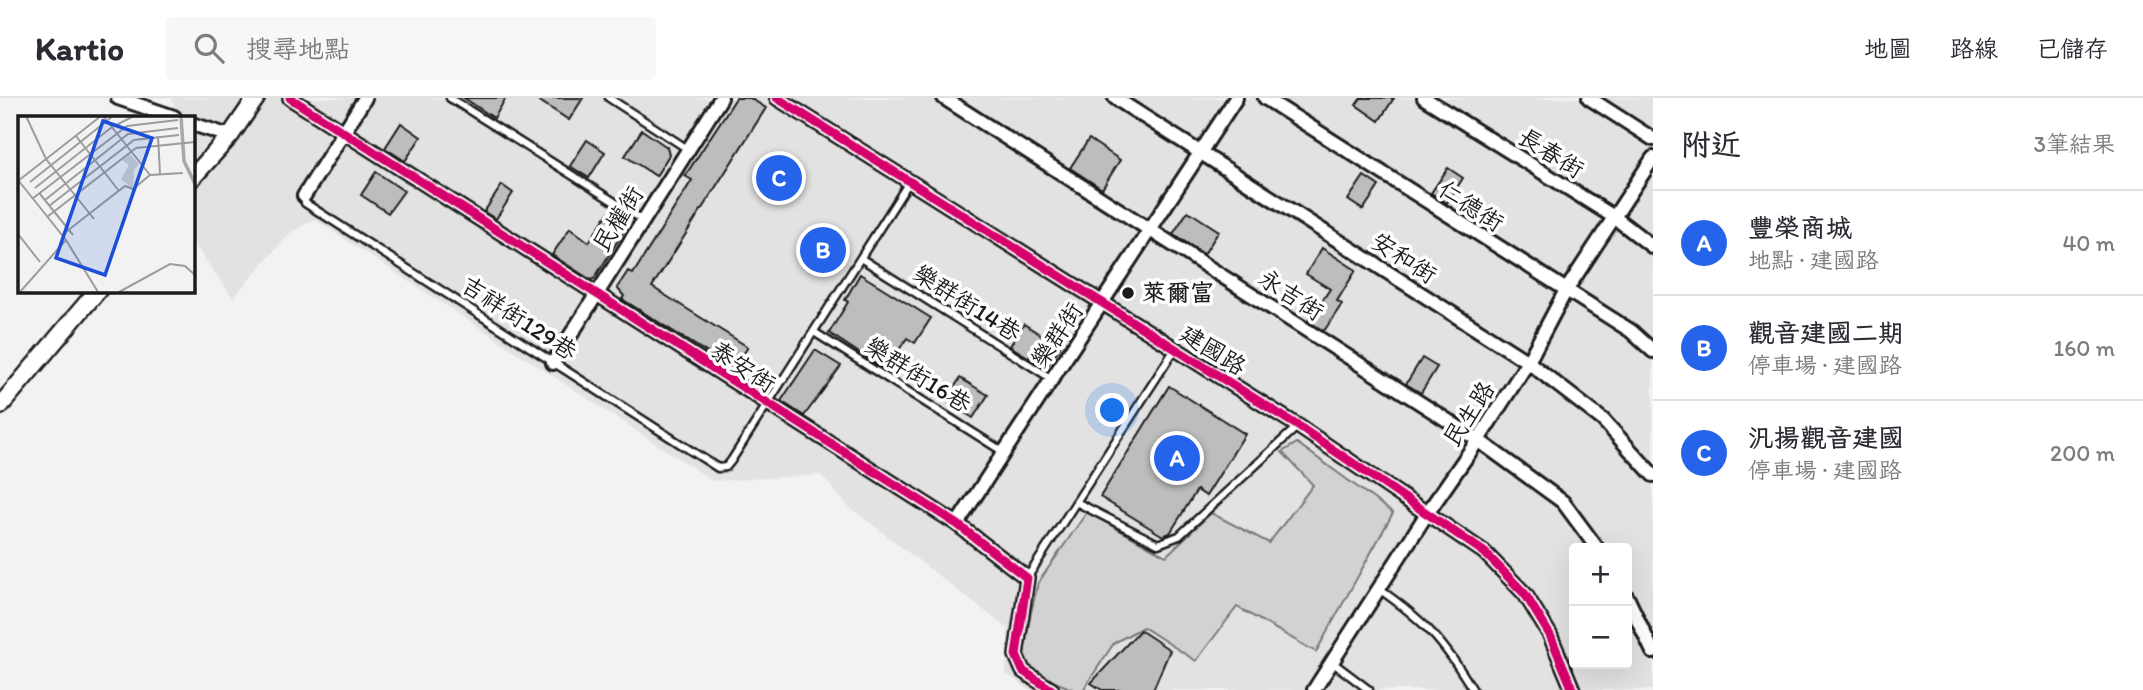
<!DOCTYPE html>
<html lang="zh-TW">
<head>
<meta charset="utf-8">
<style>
	:root { --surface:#fff; --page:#f7f7f7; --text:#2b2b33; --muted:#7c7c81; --line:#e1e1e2; --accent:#2563eb }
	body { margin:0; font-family:Itim,"LXGW WenKai TC",sans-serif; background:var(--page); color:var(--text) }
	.controls { position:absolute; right:21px; bottom:21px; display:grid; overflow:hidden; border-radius:7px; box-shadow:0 7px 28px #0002 }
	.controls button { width:63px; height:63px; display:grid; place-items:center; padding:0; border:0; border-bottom:2px solid var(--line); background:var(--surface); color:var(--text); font:35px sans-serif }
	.you { position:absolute; left:1113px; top:313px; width:24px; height:24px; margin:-18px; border:5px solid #fff; border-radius:50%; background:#1a73e8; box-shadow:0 0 0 10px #1a73e833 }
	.badge { display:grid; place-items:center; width:46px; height:46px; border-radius:50%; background:var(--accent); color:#fff; font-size:23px; font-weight:700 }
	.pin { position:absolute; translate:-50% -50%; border:4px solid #fff; box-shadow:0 2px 7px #0006 }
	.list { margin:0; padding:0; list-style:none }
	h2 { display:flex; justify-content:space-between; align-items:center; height:91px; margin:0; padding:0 28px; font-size:30px }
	h2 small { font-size:23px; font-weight:400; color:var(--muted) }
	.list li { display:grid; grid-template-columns:46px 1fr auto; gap:21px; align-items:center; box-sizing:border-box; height:105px; padding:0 28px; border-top:2px solid var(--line) }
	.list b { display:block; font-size:26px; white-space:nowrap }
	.list p { margin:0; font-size:23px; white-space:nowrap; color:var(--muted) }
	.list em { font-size:23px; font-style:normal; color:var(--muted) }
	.icon { flex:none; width:38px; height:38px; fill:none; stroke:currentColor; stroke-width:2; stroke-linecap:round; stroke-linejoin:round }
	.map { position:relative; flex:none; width:1653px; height:592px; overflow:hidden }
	header { display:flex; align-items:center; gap:42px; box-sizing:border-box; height:98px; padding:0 35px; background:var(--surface); border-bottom:2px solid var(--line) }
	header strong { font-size:33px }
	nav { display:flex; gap:38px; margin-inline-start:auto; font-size:24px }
	.search { width:490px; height:63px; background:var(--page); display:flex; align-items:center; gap:18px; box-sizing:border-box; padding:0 24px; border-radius:7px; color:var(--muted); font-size:26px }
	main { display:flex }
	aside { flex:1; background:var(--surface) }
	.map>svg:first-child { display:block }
	.built { fill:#e2e2e2; fill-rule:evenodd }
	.green { fill:#d2d2d2; stroke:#777; stroke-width:2 }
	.building { fill:#bdbdbd; stroke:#1c1c1c; stroke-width:2 }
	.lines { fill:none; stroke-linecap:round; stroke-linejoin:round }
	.service-casing { stroke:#1c1c1c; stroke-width:11 }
	.minor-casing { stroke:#1c1c1c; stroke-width:18 }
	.tertiary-casing { stroke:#1c1c1c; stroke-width:21 }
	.service { stroke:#fff; stroke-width:6 }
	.minor { stroke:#fff; stroke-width:12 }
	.tertiary { stroke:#fff; stroke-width:16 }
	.cycleway-casing { stroke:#fff; stroke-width:13 }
	.cycleway { stroke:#d6006c; stroke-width:9 }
	.poi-dot { fill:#1c1c1c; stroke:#fff; stroke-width:2.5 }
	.labels { text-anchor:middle; stroke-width:7; stroke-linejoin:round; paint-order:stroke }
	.street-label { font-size:24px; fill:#1c1c1c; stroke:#fff }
	.poi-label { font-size:24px; font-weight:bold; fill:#1c1c1c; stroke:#fff; text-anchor:start }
	.inset-river { fill:none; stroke:#a8a8a8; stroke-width:3.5 }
	.inset-road { fill:none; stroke:#9c9c9c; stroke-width:2 }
	.view { fill:#1d4ed8; fill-opacity:0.15; stroke:#1d4ed8; stroke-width:3.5 }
	.inset-edge { fill:none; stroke:#1c1c1c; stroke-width:3.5 }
</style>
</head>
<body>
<header>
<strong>Kartio</strong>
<div class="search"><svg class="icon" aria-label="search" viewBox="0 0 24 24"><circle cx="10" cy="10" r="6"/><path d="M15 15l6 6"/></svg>搜尋地點</div>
<nav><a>地圖</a><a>路線</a><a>已儲存</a></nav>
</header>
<main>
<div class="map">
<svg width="1653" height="592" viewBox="0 0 1653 592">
	<rect width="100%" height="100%" fill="#f2f2f2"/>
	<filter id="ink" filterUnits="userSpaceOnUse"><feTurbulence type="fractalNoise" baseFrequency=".0143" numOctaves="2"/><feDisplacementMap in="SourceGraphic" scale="14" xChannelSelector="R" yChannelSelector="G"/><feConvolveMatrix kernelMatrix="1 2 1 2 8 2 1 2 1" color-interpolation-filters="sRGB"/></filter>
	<g filter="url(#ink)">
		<path class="built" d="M171,0H1653V592H1030L1006,576L1008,531L848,408L821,377L713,383L314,121L290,135L233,200L193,145L192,19H180ZM1574,450H1627V566H1574Z"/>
		<path class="green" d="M1297,345L1393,415L1316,554L1237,509L1196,563L1143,529L1114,545L1083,592H1074L1027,572L1021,556L1038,485L1087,414L1166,458L1211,415L1269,445L1313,387L1282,354Z"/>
		<g class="building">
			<path d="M464,0H506L494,20Z"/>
			<path d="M535,0H583L569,22Z"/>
			<path d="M736,0H750L766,10L652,189L748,249L733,271L622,201L624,198L617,190L628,173L633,176L692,82L685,78Z"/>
			<path d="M1361,0H1394L1379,23L1356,7Z"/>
			<path d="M401,25L421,39L405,63L385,50Z"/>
			<path d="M642,32L667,49L669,57L656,78L625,58Z"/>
			<path d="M1089,41L1120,62L1102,91L1070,70Z"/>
			<path d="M587,42L605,54L589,80L570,68Z"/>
			<path d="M1448,70L1463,80L1447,105L1431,95Z"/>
			<path d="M376,74L404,93L388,115L361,97Z"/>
			<path d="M1364,78L1379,88L1363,112L1348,102Z"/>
			<path d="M502,87L513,95L496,121L484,114Z"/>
			<path d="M1188,113L1219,133L1204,156L1173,136Z"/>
			<path d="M608,115L623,125L624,133L594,181L591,182L552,157L570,130L589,144Z"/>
			<path d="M1322,150L1356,172L1337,203L1342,206L1324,233L1308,223L1330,191L1306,176Z"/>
			<path d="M860,176L931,220L915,245L907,240L885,272L829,235L848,204L845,202Z"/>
			<path d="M1024,226L1060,249L1046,270L1010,248Z"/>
			<path d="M815,252L841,268L804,318L781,303Z"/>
			<path d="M1422,260L1437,269L1421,295L1406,286Z"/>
			<path d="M960,280L988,297L973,320L946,303Z"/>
			<path d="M1169,288L1245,336L1206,398L1197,392L1170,435L1163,438L1100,399Z"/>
			<path d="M1140,532L1170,552L1153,592H1102L1091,585Z"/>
		</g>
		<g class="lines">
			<defs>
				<g id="service">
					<path d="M450,0L643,122"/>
					<path d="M609,0L686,50"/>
					<path d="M304,98L305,105L718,370L726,369L731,363L909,84"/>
					<path d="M862,161L1052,281"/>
					<path d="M814,234L1002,353"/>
					<path d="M1076,404L1158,446L1179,438L1298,328"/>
					<path d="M1027,480L1175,251"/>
					<path d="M1379,491C1425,523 1444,544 1473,592"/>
					<path d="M1332,564L1369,592"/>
				</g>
				<g id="minor">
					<path d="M118,0L174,19"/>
					<path d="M290,0L957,426L1027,480L1016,557L1023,573L1052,592"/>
					<path d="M777,0L1298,328L1484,454L1525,496L1550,537L1573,592"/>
					<path d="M944,0L1478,342L1563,404L1597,450"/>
					<path d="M1115,0L1528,264L1603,322L1653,377"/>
					<path d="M1265,0L1631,233L1653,253"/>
					<path d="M1424,0L1614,119L1653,149"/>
					<path d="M1589,0L1653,41"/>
					<path d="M192,26L230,38"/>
					<path d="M304,98L365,0"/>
					<path d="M553,265L721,0"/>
					<path d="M957,426L1236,0"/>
					<path d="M1627,499L1653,554"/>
					<path d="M1314,592L1428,414L1478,342L1528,264L1565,194L1653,60"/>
				</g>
				<g id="tertiary">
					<path d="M192,80L230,38L256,0"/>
					<path d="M0,308L98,192"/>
				</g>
			</defs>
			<use href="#service" class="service-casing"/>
			<use href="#minor" class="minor-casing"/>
			<use href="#tertiary" class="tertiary-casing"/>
			<use href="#service" class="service"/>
			<use href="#minor" class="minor"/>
			<use href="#tertiary" class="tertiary"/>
			<defs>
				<g id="cycleway">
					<path d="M290,0L957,426L1027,480L1016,557L1023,573L1052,592"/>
					<path d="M777,0L1298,328L1484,454L1525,496L1550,537L1573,592"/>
				</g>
			</defs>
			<use href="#cycleway" class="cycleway-casing"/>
			<use href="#cycleway" class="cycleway"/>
		</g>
	</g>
	<circle class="poi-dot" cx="1128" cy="195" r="7"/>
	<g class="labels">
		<g class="street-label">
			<text transform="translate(1551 55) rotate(32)" y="8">長春街</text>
			<text transform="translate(1471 108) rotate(33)" y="8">仁德街</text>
			<text transform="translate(618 121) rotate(-58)" y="8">民權街</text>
			<text transform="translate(1404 160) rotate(33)" y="8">安和街</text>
			<text transform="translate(1291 197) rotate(33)" y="8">永吉街</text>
			<text transform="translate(967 205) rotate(32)" y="8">樂群街14巷</text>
			<text transform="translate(519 220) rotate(33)" y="8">吉祥街129巷</text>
			<text transform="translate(1057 237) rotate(-56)" y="8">樂群街</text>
			<text transform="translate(1213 252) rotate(32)" y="8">建國路</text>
			<text transform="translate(743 269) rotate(33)" y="8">泰安街</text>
			<text transform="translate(918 277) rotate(32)" y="8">樂群街16巷</text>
			<text transform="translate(1469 316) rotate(-57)" y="8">民生路</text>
		</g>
		<g class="poi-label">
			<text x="1142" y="203">萊爾富</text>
		</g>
	</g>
	<g transform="translate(18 18)">
		<rect width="177" height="177" fill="#f2f2f2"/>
		<path d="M112,38L121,48L116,54L115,73L103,63L111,49L104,44Z" fill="#d2d2d2"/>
		<path class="inset-river" d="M163,0L166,45L177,68"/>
		<path class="inset-road" d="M8,0L28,43L76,103M85,0L132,59M58,20L101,75M140,20L142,58M0,64L48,124L80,176M0,65L83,0M12,66L95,0M17,72L94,11L116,0M22,78L55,119M14,83L109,10L160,4M27,84L110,18L160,12M31,90L116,24L161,19M29,101L118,32L177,26M0,118L22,146M44,119L107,70L115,73L132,59L165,57M2,176L48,124M101,176L152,148L167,150L177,159"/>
		<path class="view" d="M85,5L134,22L87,159L38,142Z"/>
		<rect width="177" height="177" class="inset-edge"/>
	</g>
</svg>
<div class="controls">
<button>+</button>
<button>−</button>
</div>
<div class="you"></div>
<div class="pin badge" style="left:1177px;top:360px">A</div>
<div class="pin badge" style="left:823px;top:152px">B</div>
<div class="pin badge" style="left:779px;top:80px">C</div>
</div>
<aside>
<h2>附近<small>3筆結果</small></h2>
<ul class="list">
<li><span class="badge">A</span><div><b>豐榮商城</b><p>地點 · 建國路</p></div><em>40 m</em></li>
<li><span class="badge">B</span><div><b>觀音建國二期</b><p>停車場 · 建國路</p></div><em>160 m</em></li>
<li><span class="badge">C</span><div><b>汎揚觀音建國</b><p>停車場 · 建國路</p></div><em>200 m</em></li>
</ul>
</aside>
</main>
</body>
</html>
